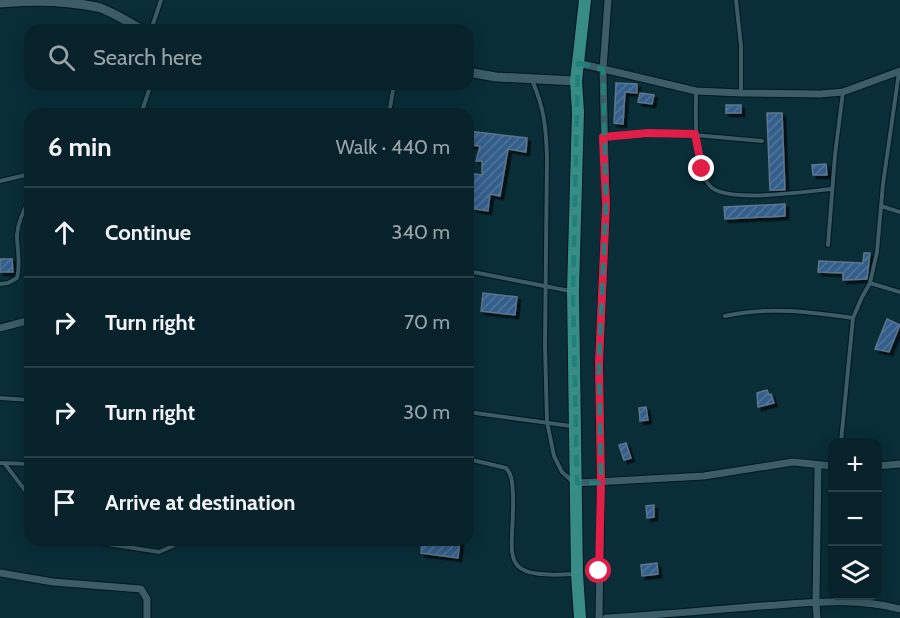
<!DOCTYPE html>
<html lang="en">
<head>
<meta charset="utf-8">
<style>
	:root { --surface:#07222a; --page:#102a32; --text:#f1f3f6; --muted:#98a4a8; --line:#283f47 }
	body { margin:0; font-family:Cabin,sans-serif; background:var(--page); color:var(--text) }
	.controls { position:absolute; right:18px; bottom:18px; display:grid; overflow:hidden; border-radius:12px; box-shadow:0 3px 15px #0003 }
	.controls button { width:54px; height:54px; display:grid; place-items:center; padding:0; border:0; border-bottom:2px solid var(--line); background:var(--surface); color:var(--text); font:30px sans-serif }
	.stop { position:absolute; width:18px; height:18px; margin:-14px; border:4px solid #e11d48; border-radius:50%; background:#fff }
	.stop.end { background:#e11d48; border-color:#fff; box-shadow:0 2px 6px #0008 }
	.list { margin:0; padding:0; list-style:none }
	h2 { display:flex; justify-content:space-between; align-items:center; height:78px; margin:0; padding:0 24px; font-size:26px }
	h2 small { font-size:20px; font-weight:400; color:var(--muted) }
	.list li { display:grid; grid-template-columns:39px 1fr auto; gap:18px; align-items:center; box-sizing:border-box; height:90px; padding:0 24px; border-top:2px solid var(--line) }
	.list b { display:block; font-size:22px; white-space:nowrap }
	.list em { font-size:20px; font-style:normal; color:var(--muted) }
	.icon { flex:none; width:33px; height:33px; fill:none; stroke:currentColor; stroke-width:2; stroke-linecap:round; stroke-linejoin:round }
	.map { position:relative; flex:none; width:900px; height:618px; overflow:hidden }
	.search { position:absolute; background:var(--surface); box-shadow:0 3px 15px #0003; left:24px; top:24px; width:450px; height:66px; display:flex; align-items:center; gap:15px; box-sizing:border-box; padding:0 21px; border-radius:18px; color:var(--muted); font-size:22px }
	.panel { position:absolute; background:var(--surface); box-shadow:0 3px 15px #0003; left:24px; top:108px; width:450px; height:438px; border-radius:18px }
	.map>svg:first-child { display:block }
	.building { fill:url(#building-hatch); stroke:#5f758c; stroke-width:1.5; filter:url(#shadow) }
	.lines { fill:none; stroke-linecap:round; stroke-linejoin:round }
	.service-casing { stroke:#00151c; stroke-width:6 }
	.minor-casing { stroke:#00151c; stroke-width:9 }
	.tertiary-casing { stroke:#00151c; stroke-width:11 }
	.trunk-casing { stroke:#00151c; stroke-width:14 }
	.service { stroke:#3a5d68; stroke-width:4 }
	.minor { stroke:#3a5d68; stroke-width:7 }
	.tertiary { stroke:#3a5d68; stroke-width:9 }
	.trunk { stroke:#388c86; stroke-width:12 }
	.route { stroke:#e11d48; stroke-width:8 }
	.marked { fill:none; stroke:#22807a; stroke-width:4.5; stroke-dasharray:12 8; stroke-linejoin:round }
</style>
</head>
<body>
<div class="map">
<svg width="900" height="618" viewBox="0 0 900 618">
	<defs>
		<pattern id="building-hatch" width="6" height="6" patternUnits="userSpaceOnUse" patternTransform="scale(1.5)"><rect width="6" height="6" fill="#345f8b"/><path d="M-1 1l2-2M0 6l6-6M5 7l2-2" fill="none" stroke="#50769b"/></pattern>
		<filter id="shadow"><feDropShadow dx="3.5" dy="3.5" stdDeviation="0" flood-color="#0009"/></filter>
	</defs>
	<rect width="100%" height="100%" fill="#092e38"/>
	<g class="building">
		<path d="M616,83L637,84V93L625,92L623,124L614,123Z"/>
		<path d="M640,93L654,95L652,104L638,102Z"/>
		<rect x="726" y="105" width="15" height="8"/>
		<path d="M767,113H782L785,190H770Z"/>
		<path d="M468,131L527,138L526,152L508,149L500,196L490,194L488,211L474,209L475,207L468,206V173L482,175V161H476L480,146L468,145Z"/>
		<path d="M826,164L827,175H813L812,165Z"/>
		<path d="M785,204V216L725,219L724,207Z"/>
		<path d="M864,253H870L867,279L843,280V273L818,272L819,261L863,263Z"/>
		<path d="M0,259H12L13,272H0Z"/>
		<path d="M483,293L517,297L515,315L481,311Z"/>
		<path d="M887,319L900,325L889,352L875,349Z"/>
		<path d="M767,390L769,395L771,394L774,403L758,407L757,393Z"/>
		<path d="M646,407L648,420L640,421L639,408Z"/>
		<path d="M626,443L631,458L624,460L619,445Z"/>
		<path d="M654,505V517L647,518L646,506Z"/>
		<path d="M422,540H460L458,558L421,553Z"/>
		<path d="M657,563L658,574L642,576L641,565Z"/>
	</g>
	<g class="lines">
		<defs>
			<g id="service">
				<path d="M736,0L741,46V92"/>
				<path d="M151,30L161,0"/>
				<path d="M532,80C544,108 546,126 547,157L545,345L547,422L554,456L562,472L573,482"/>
				<path d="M696,92C696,116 693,167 710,186C726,204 808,191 832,189"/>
				<path d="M141,114L151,84"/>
				<path d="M389,114L394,84"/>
				<path d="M604,137L672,133L762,141"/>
				<path d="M0,181L30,174"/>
				<path d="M881,206L900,212"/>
				<path d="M828,245L835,155L843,92"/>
				<path d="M468,271L570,291"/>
				<path d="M870,283L900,292"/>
				<path d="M0,284L8,283L17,278C21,263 17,249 17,235C18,222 24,209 30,199"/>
				<path d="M725,316C767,306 811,312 853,318"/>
				<path d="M0,398L30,400"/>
				<path d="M468,412L571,426"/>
				<path d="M841,442L853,318L862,297L870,283L877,252L883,184L899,72"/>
				<path d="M468,459L506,468C513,475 512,485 513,494C515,556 493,579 573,574"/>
				<path d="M0,463L30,464"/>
				<path d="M5,464L30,497"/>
				<path d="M82,540L159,552L173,546L176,540"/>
				<path d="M398,540L401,543"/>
			</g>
			<g id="minor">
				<path d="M578,63L696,91L741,93L820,94L843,92L900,71"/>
				<path d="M0,328L30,320"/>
				<path d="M878,466L900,464"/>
				<path d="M577,483L704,476L793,462L832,466"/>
				<path d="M0,573L53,582L141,589L147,599V618"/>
				<path d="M599,618L601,483L599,363L606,205L603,69L608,0"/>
				<path d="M606,618C658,615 710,610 762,606C807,603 856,597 900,609"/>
				<path d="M817,618L816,603L818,465"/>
			</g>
			<g id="tertiary">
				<path d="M0,3C31,0 67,1 97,7C112,11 129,23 143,30"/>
				<path d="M468,72L496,77L576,81"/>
			</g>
			<path id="trunk" d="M580,618L577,574L573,291L578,112L576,81L585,0"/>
		</defs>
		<use href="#service" class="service-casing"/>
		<use href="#minor" class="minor-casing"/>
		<use href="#tertiary" class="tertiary-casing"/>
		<use href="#trunk" class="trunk-casing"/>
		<use href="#service" class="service"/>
		<use href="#minor" class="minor"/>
		<use href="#tertiary" class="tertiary"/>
		<use href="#trunk" class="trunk"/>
	</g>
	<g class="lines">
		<path class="route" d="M599,571L601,483L599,363L606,205L603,137L648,133L695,134L702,169"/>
	</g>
	<path class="marked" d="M578,63L603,69L606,205L599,363L601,483H577L573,291Z"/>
</svg>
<div class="controls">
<button>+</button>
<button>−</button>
<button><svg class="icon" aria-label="layers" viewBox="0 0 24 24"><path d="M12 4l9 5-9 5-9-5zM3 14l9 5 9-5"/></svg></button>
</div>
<div class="stop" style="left:599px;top:571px"></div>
<div class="stop end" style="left:702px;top:169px"></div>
<div class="search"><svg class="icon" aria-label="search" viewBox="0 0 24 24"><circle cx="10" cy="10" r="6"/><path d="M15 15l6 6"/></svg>Search here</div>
<section class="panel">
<h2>6 min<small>Walk · 440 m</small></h2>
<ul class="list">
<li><svg class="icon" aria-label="ahead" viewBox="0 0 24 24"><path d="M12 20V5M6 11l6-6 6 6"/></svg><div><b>Continue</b></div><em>340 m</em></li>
<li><svg class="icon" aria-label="right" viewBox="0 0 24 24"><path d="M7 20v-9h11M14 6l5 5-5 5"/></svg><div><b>Turn right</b></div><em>70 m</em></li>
<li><svg class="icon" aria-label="right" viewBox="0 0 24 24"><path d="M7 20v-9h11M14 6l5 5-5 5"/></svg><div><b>Turn right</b></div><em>30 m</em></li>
<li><svg class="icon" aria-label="arrive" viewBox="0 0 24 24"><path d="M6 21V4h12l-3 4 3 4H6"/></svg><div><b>Arrive at destination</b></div></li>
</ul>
</section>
</div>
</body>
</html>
